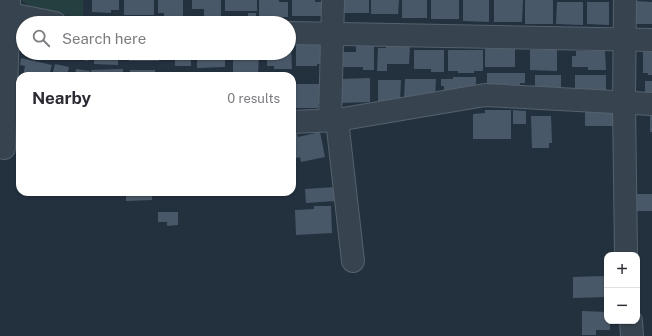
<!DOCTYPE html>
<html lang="en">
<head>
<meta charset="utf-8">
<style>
	:root { --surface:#fff; --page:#f7f7f7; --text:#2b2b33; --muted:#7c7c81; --line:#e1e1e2 }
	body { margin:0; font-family:"Public Sans",sans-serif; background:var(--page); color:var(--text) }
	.controls { position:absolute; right:12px; bottom:12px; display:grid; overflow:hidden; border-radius:8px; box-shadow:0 1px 3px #0004 }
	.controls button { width:36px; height:36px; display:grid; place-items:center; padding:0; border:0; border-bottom:1px solid var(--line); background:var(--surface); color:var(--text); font:20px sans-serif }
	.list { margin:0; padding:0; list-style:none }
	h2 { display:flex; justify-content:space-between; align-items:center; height:52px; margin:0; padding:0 16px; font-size:17px }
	h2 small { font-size:13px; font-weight:400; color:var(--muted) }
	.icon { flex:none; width:22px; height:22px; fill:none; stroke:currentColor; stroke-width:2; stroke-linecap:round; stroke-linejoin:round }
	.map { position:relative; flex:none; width:652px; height:336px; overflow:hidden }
	.search { position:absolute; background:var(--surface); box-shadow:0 1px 3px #0004; left:16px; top:16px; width:280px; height:44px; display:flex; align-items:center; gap:10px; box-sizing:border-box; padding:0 14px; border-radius:22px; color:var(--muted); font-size:15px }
	.panel { position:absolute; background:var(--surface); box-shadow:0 1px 3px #0004; left:16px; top:72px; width:280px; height:124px; border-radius:12px }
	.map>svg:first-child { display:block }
	.green { fill:#253f40 }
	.building { fill:#495868 }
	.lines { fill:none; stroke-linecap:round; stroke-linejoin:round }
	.minor-casing { stroke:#55616d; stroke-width:24 }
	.minor { stroke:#37434f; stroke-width:22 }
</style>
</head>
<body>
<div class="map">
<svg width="652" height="336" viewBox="0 0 652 336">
	<rect width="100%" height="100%" fill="#23313f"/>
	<path class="green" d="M21,0H83V16L76,17L30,7Z"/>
	<g class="building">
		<path d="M92,0H119V10H111V13L92,12Z"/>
		<rect x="124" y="0" width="30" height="15"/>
		<path d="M158,0H183V16H164V13H158Z"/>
		<path d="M192,0H221V16H204V9H192Z"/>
		<rect x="225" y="0" width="32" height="11"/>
		<path d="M259,0H279V2H288V17H259Z"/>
		<path d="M292,0H315V2H323V16H292Z"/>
		<rect x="343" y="0" width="26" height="13"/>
		<path d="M371,0H399L398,14H371Z"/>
		<rect x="402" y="0" width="25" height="18"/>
		<rect x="431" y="0" width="28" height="19"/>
		<path d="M463,0H489V22L463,21Z"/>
		<path d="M494,0H523L522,22H494Z"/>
		<rect x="525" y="0" width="28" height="24"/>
		<path d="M636,1L652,2V24H636Z"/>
		<path d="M557,2H583V25L556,24Z"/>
		<path d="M587,2H609V25L587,24Z"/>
		<rect x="248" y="13" width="8" height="10"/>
		<path d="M296,44H322V64H317V66H296Z"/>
		<path d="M289,45H291L292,69H274V66H267V53H289Z"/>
		<path d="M356,46H374V70H363V67H341L340,52H356Z"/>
		<path d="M386,46H410L409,64H387V71H377L378,48H386Z"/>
		<path d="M515,48V67H485V49Z"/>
		<path d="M414,50H444V72H431V69H414Z"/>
		<path d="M448,50H483V71H474V73H458V71H448Z"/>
		<path d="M530,50H557V71L530,70Z"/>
		<path d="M576,51H605L606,70H588V67H572V56H576Z"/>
		<path d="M643,52H652V75H648V73H643Z"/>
		<path d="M56,53H90L88,61L56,55Z"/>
		<path d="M94,53H118V65L94,64Z"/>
		<rect x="129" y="53" width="30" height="8"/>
		<path d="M165,53H191V66H175V60H165Z"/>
		<path d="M197,53H219V56H225V67L197,68Z"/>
		<path d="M233,53H259L258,74H233Z"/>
		<path d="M21,58L52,65L49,76H23L25,66L20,65Z"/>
		<path d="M55,64L69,67L67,76H52Z"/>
		<path d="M76,69L90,71L89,76H75Z"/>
		<path d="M123,69V76H92L91,70Z"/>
		<rect x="130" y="70" width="25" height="6"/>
		<rect x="200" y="73" width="28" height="3"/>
		<path d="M487,73H525V83H520V89H487Z"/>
		<path d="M189,74V76H164V75Z"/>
		<rect x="535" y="75" width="26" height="16"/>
		<path d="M575,75H606V96L575,92Z"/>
		<path d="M453,77H476V89L444,94V86H441V79H453Z"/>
		<path d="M370,78V102L340,103V79Z"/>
		<path d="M405,79H436L435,98H404Z"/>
		<path d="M378,80H401L400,103H378Z"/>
		<rect x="645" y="81" width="7" height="12"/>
		<path d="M296,84H322V104H318V108H296Z"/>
		<path d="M18,102L20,103V118L14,117Z"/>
		<path d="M485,110H511V139H473V114L485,113Z"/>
		<path d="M513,110L526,111V124H513Z"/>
		<rect x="585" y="111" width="30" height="15"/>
		<rect x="650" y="112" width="2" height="20"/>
		<path d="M531,116H551L552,143H549V148H532Z"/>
		<path d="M296,130L298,137L320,132L325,157L301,162L300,157L292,159V131Z"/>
		<path d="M336,187V201L306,203L305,189Z"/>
		<path d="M126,192H154V196H152V200L126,201Z"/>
		<rect x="637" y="194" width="15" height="17"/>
		<path d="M314,206H331L332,233L296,235L295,210L314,209Z"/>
		<path d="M158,212H178V225L167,226V222H158Z"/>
		<path d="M606,276L607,297L573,298V277Z"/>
		<path d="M582,311L607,312V321H610V330H596V335H582Z"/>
	</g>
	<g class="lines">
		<defs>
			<g id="minor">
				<path d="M625,0L624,103L626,255"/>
				<path d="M0,12L55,23"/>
				<path d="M289,33L652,40"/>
				<path d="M337,120L353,261"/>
				<path d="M330,121L333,0"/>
				<path d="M292,122L337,120L485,95L652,104"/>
				<path d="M4,148L9,0"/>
				<path d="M631,321L632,336"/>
			</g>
		</defs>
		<use href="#minor" class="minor-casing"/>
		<use href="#minor" class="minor"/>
	</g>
</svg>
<div class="controls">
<button>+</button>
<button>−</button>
</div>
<div class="search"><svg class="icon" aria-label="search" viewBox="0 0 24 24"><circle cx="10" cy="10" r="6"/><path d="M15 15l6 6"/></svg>Search here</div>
<section class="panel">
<h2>Nearby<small>0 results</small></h2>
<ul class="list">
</ul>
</section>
</div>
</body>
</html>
